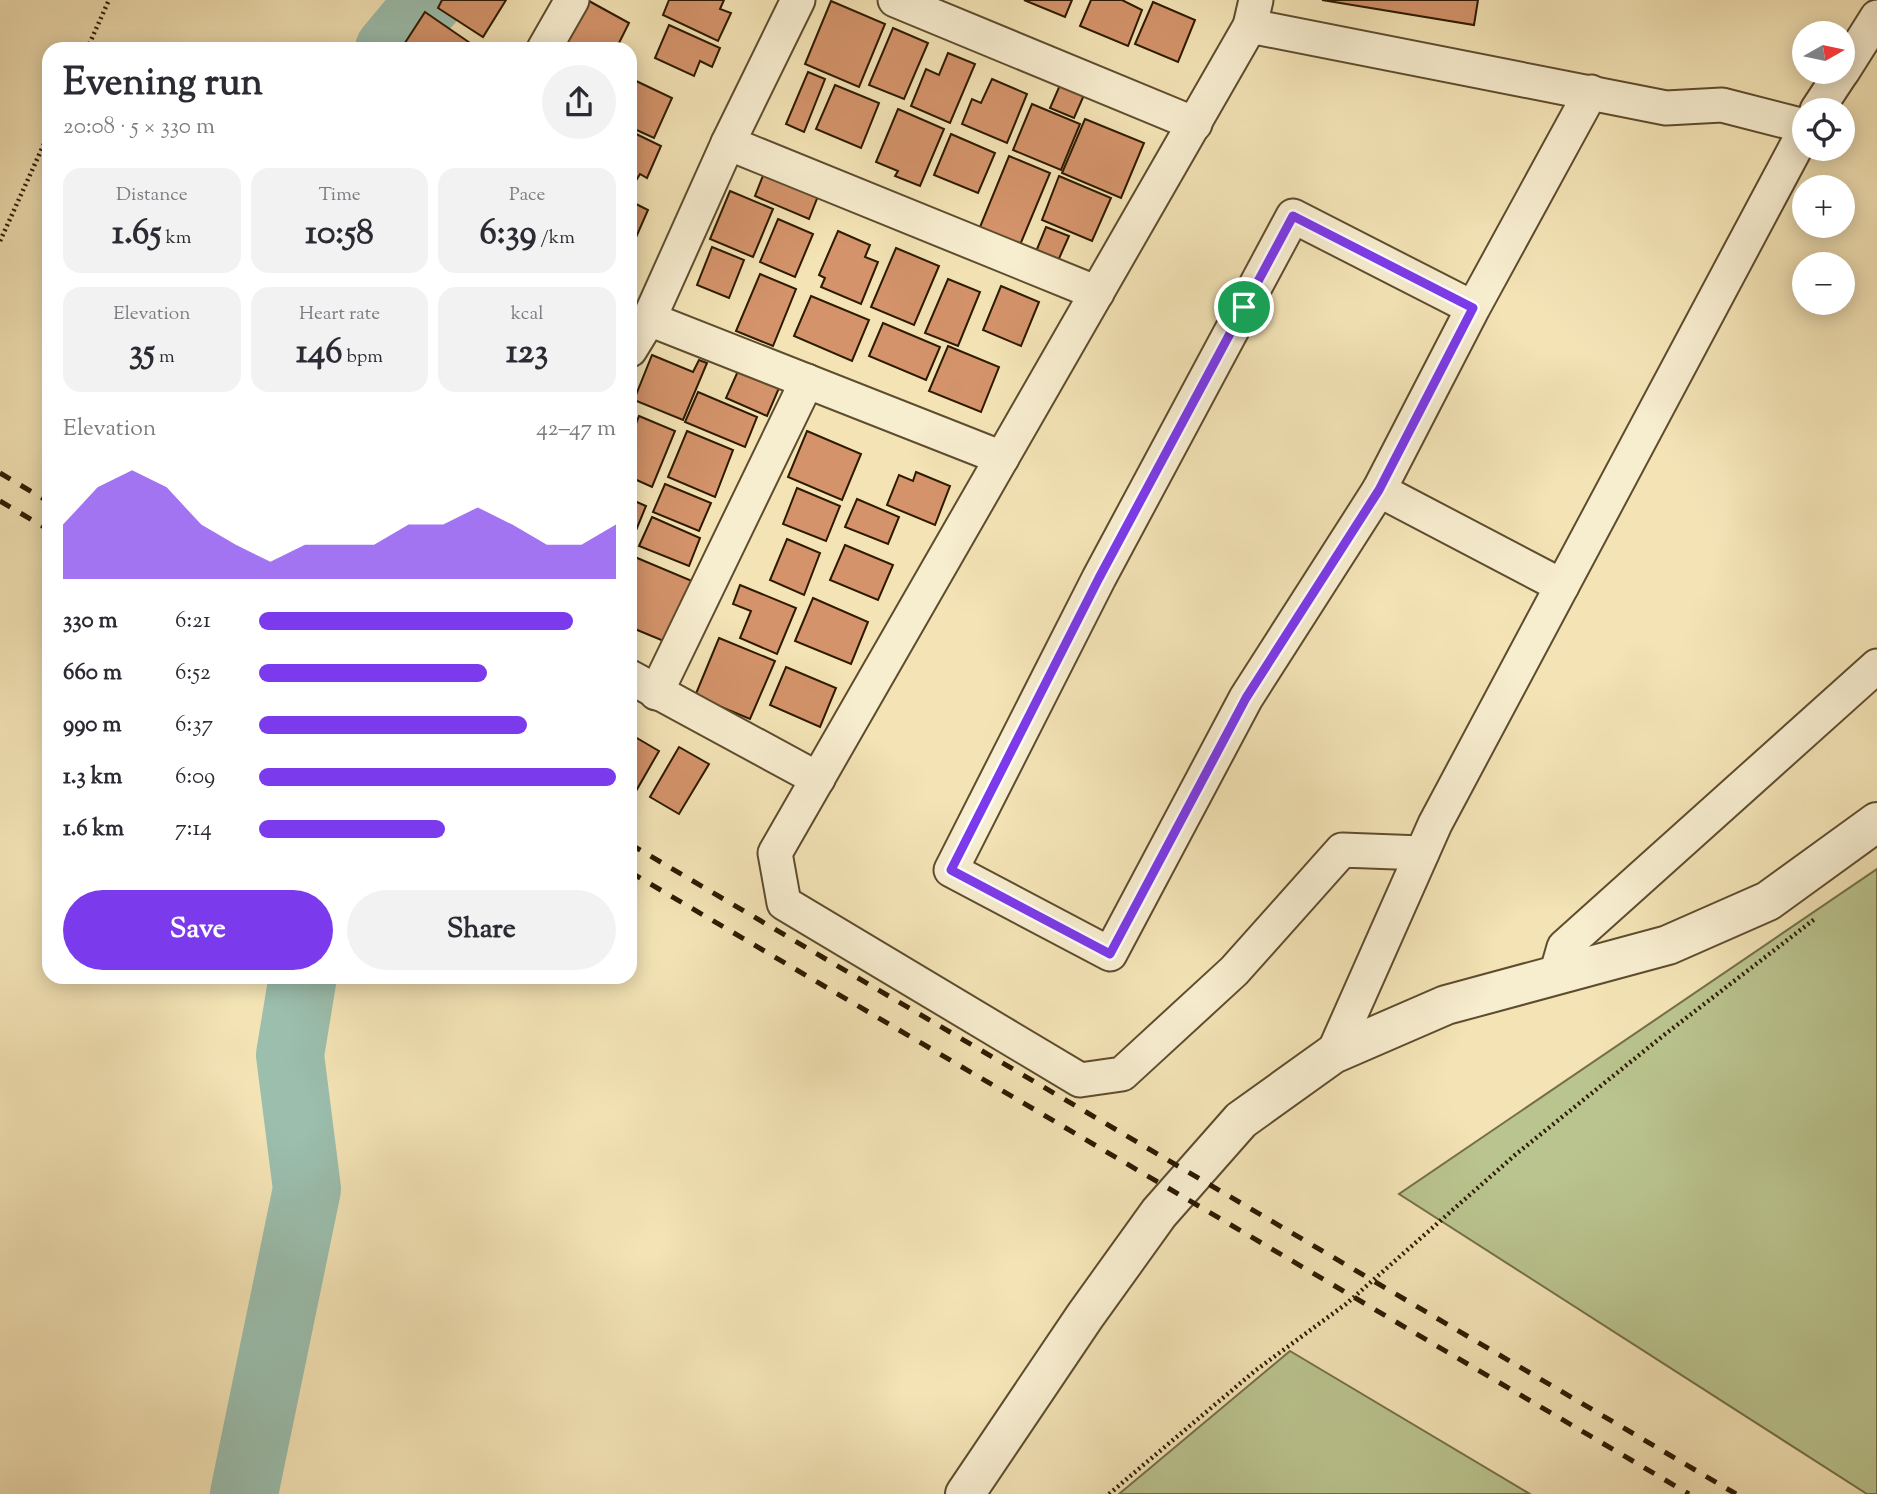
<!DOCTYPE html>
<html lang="en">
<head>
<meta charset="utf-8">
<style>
	:root { --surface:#fff; --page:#f2f2f3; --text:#2b2b33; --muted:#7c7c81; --accent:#7c3aed }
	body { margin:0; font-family:"Sorts Mill Goudy",serif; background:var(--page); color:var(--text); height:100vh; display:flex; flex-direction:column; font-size:26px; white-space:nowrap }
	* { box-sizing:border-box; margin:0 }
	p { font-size:23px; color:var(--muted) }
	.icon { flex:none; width:38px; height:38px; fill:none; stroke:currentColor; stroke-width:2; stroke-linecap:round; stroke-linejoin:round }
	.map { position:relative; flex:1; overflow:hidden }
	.side { position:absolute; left:42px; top:42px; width:595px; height:942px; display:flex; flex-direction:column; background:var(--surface); border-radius:21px; box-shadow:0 4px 18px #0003 }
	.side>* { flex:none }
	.needle { width:46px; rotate:81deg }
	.buttons { position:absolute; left:1792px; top:21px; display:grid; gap:14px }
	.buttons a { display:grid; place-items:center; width:63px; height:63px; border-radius:50%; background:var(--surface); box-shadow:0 4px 18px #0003; font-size:35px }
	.pin { position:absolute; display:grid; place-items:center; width:60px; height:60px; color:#fff; margin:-30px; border:4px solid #fff; border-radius:50%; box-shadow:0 2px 7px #0007 }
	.round { display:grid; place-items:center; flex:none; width:74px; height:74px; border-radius:37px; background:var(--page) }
	.headline { display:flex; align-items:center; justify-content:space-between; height:119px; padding:0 21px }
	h1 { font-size:38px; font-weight:700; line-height:52px }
	.stats { display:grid; grid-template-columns:repeat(3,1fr); gap:10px; height:119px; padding:7px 21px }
	.stats div { display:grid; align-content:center; border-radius:18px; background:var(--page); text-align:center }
	.stats b { font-size:35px; font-weight:700 }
	.stats small { font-size:19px; font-weight:400 }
	.stats p { font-size:19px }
	.chart { height:196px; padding:14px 21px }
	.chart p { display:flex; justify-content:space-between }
	.chart svg { width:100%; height:126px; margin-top:7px; fill:var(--accent); opacity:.7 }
	.button { display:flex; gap:14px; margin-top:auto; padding:14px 21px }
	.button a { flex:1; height:80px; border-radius:42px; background:var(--accent); color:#fff; font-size:28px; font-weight:700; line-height:80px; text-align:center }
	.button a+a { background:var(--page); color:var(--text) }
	ul { padding:0 21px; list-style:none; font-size:23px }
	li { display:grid; grid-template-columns:112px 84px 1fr; align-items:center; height:52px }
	li i { height:18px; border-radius:9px; background:var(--accent) }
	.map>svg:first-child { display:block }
</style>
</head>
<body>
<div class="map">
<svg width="1877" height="1494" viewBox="0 0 1877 1494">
	<rect width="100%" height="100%" fill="#f3e3b5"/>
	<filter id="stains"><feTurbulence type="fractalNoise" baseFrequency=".00286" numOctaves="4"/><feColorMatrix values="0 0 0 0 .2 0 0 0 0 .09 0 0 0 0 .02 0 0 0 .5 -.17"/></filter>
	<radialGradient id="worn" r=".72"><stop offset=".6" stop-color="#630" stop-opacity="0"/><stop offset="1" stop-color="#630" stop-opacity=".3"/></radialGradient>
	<!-- green -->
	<g fill="#bac48e" stroke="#746f48" stroke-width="2">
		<path d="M1877,869V1494H1867L1399,1194Z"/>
		<path d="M1290,1351L1530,1494H1119Z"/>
	</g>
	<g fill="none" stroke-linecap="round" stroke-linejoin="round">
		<!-- river -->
		<g stroke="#9bbead" stroke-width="68">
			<path d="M389,49L430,0"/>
			<path d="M244,1494L307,1189L290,1055L303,976"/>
		</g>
	</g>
	<!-- building -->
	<g fill="#d4936a" stroke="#2d1a01" stroke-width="2">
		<path d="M442,0H506L483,37L438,8Z"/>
		<path d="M669,0H724L720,9L731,13L718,41L663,15Z"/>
		<path d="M1024,0H1072L1065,17Z"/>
		<path d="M1091,0H1122L1142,10L1128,46L1080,26Z"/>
		<path d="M1322,0H1478L1474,25Z"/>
		<path d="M589,1L629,23L616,49H564Z"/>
		<path d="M831,1L885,24L859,87L805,64Z"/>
		<path d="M1153,2L1195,20L1178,62L1135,44Z"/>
		<path d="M425,12L473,45L471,49H401Z"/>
		<path d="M669,25L720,48L712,67L700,61L694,76L655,58Z"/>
		<path d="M893,28L928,43L904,99L869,85Z"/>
		<path d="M948,53L975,64L950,123L911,106L926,69L939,75Z"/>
		<path d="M808,72L825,79L804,132L786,124Z"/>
		<path d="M992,79L1027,94L1007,143L962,124L972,99L981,103Z"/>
		<path d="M634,80L672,98L654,138L630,127V88Z"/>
		<path d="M835,85L879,103L861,148L816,129Z"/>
		<path d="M1060,85L1084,95L1074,118L1050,108Z"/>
		<path d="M1032,104L1080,124L1061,170L1013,150Z"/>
		<path d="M898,109L944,129L920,186L895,176L898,171L876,162Z"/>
		<path d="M1085,119L1144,143L1121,198L1062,173Z"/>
		<path d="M630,131L661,146L647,178L640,174L637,179L630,176Z"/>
		<path d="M951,134L995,153L978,193L934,175Z"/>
		<path d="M1009,156L1050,173L1020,245L980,227Z"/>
		<path d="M764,173L818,196L809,219L755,196Z"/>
		<path d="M1059,176L1111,198L1092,241L1042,220Z"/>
		<path d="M730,191L773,209L753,257L710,239Z"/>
		<path d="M630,201L648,210L630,251Z"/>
		<path d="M778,219L813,234L795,277L760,262Z"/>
		<path d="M1046,227L1069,236L1057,263L1035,254Z"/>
		<path d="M838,231L870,245L865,257L878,262L861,304L821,287L825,278L819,275Z"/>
		<path d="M712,247L744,260L729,298L697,285Z"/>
		<path d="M896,248L939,266L914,325L871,307Z"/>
		<path d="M760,274L796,289L773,346L736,331Z"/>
		<path d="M948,279L980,292L958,346L925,333Z"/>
		<path d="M1001,286L1039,302L1021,346L983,330Z"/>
		<path d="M811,296L869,320L852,361L794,336Z"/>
		<path d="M883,323L940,347L926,380L869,356Z"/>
		<path d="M948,346L999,367L981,412L929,391Z"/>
		<path d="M652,355L693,372L699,360L707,363L683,420L634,400Z"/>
		<path d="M738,371L779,388L767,416L726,398Z"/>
		<path d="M698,392L757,417L745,447L685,422Z"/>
		<path d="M639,416L675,431L652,487L630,477V438Z"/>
		<path d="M687,431L733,450L715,497L668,477Z"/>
		<path d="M807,431L861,454L842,500L788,477Z"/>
		<path d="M916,472L950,486L935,525L887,505L899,475L913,481Z"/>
		<path d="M665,484L711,503L699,531L653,512Z"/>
		<path d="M797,488L840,506L826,541L783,524Z"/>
		<path d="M630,499L646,506L630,545Z"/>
		<path d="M857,499L899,517L888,544L845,527Z"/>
		<path d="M652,517L700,538L689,566L639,546Z"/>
		<path d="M787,539L820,553L804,595L770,580Z"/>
		<path d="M845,545L893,565L878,600L830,580Z"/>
		<path d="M630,555L692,581L666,642L630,627Z"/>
		<path d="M740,585L796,608L777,654L740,638L751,611L733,604Z"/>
		<path d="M813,598L868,622L851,664L795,641Z"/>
		<path d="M719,638L775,661L750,719L695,696Z"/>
		<path d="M786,667L836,688L820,727L770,705Z"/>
		<path d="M630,734L659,751L636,791L630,787Z"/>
		<path d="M679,747L709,764L679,814L650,797Z"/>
	</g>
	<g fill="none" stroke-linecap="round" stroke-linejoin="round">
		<!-- minor casing -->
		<g stroke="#5e4c2e" stroke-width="37">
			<g id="minor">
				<path d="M895,0L1195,124"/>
				<path d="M1256,0L1250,26L775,853L784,903L1080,1080L1122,1074L1234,971L1342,850L1422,853"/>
				<path d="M1250,26L1666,108L1722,105L1804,126"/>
				<path d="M544,49L572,0"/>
				<path d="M1843,71L1877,17"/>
				<path d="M1817,110L1842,72"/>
				<path d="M728,143L1097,293"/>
				<path d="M1473,308L1293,216L1099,578L951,870L1110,954L1246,698L1379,490L1473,308L1591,92"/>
				<path d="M649,319L1002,458"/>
				<path d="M630,350L649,319L728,143L798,0"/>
				<path d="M1379,490L1562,586"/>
				<path d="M630,677L818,779"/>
				<path d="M656,693L807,381"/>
				<path d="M1556,975L1564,947L1877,666"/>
				<path d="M1333,1054L1435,824L1804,132"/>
			</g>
		</g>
		<!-- tertiary casing -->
		<g stroke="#5e4c2e" stroke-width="42">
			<path id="tertiary" d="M965,1494L1085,1316L1159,1213L1241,1120L1333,1054L1446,1005L1668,945L1768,901L1877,822"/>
		</g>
		<!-- path -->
		<g stroke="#2d1a01" stroke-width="4.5" stroke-dasharray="2 3.5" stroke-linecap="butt">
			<path d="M87,49L109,0"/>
			<path d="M0,241L49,133"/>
			<path d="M1109,1494L1256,1370L1346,1304L1515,1155L1664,1035L1816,918"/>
		</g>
		<!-- minor -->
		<use href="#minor" stroke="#f7edcf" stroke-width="33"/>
		<!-- tertiary -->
		<use href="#tertiary" stroke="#f7edcf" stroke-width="38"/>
		<!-- rail -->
		<g stroke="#2d1a01" stroke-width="5" stroke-dasharray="12 12" stroke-linecap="butt">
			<path d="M0,473L49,502"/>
			<path d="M0,501L49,530"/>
			<path d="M630,844L1736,1494"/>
			<path d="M630,872L1689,1494"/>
		</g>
	</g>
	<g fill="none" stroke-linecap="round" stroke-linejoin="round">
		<!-- route casing -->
		<g stroke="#fff" stroke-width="14">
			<path id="route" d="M1293,216L1473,308L1379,490L1246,698L1110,954L951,870L1099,578Z"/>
		</g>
		<!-- route -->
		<use href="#route" stroke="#7c3aed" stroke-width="9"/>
	</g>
	<rect width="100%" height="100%" filter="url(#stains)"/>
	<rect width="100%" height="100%" fill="url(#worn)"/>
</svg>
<div class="buttons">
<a><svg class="needle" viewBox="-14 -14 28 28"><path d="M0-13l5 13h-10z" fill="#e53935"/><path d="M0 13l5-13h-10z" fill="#7c7c81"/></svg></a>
<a><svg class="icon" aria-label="locate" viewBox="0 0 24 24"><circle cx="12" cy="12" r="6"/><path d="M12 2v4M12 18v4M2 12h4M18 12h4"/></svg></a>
<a>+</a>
<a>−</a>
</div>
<div class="pin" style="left:1244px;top:307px;background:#1e9e55"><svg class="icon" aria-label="arrive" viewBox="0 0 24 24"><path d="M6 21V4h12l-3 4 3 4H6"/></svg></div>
<section class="side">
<div class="headline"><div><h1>Evening run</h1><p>20:08 · 5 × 330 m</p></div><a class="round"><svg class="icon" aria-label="share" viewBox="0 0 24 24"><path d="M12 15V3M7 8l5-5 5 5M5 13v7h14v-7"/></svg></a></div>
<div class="stats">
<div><p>Distance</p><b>1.65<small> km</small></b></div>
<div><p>Time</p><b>10:58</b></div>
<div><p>Pace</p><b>6:39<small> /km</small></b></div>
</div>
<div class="stats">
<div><p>Elevation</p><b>35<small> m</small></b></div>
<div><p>Heart rate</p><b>146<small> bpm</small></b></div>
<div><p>kcal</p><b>123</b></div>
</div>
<div class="chart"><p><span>Elevation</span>42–47 m</p>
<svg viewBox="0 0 160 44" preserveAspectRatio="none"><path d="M0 44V25L10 12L20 6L30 12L40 25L50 32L60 38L70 32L80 32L90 32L100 25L110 25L120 19L130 25L140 32L150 32L160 25V44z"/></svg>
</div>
<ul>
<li><b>330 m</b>6:21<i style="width:88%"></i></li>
<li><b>660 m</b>6:52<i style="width:64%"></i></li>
<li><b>990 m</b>6:37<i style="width:75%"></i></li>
<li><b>1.3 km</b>6:09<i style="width:100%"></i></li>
<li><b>1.6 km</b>7:14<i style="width:52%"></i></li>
</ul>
<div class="button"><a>Save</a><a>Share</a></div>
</section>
</div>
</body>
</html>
